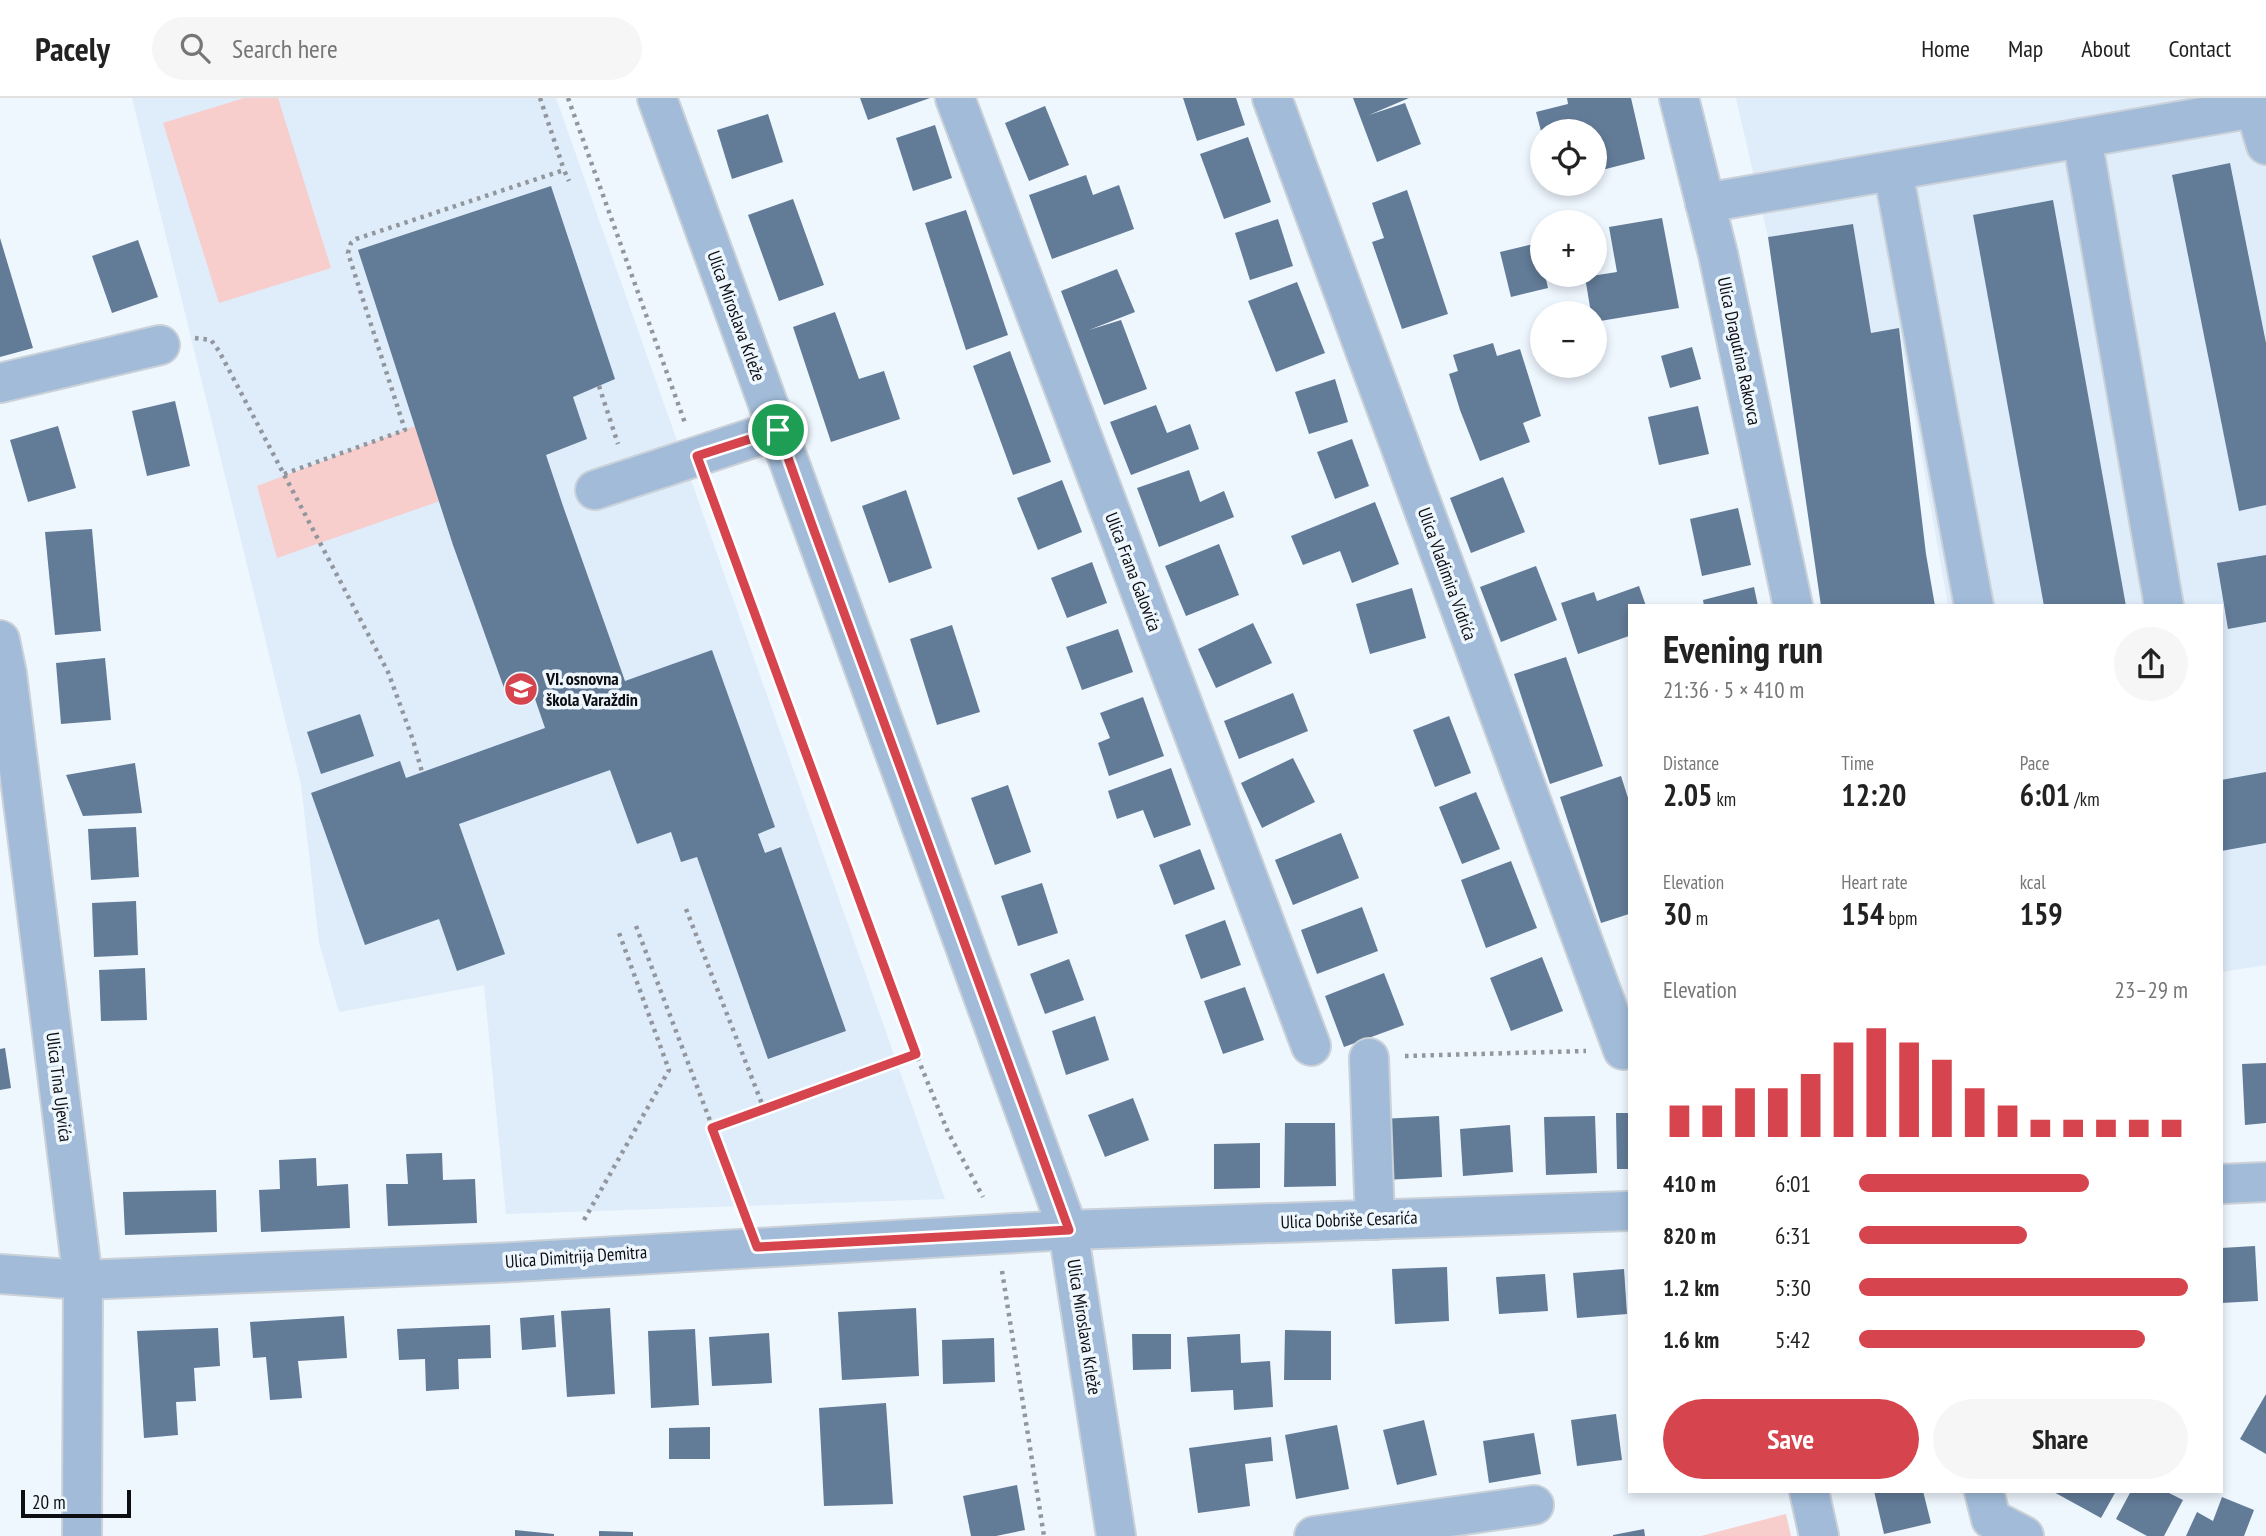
<!DOCTYPE html>
<html lang="en">
<head>
<meta charset="utf-8">
<style>
	:root { --surface:#fff; --page:#f6f6f6; --text:#222; --muted:#767676; --line:#e0e0e0; --accent:#d6454e }
	body { margin:0; font-family:"PT Sans Narrow",sans-serif; background:var(--page); color:var(--text); height:100vh; display:flex; flex-direction:column; font-size:26px; white-space:nowrap }
	* { box-sizing:border-box; margin:0 }
	p { font-size:23px; color:var(--muted) }
	.icon { flex:none; width:38px; height:38px; fill:none; stroke:currentColor; stroke-width:2; stroke-linecap:round; stroke-linejoin:round }
	.map { position:relative; flex:1; overflow:hidden }
	.drawer { position:absolute; left:1628px; top:506px; width:595px; height:889px; display:flex; flex-direction:column; background:var(--surface); border-radius:0px; box-shadow:0 4px 10px #0003 }
	.drawer>* { flex:none }
	.buttons { position:absolute; left:1530px; top:21px; display:grid; gap:14px }
	.buttons a { display:grid; place-items:center; width:77px; height:77px; border-radius:50%; background:var(--surface); box-shadow:0 4px 10px #0003; font-size:35px }
	.scale { position:absolute; left:21px; bottom:18px; width:110px; box-sizing:border-box; padding-left:7px; border:4px solid #0c0e11; border-top:0; font-size:19px; line-height:24px; white-space:nowrap; color:#0c0e11; -webkit-text-stroke:5px #eef6fe; paint-order:stroke }
	.pin { position:absolute; display:grid; place-items:center; width:60px; height:60px; color:#fff; margin:-30px; border:4px solid #fff; border-radius:50%; box-shadow:0 2px 7px #0007 }
	.round { display:grid; place-items:center; flex:none; width:74px; height:74px; border-radius:37px; background:var(--page) }
	.head { display:flex; align-items:center; justify-content:space-between; height:119px; padding:0 35px }
	h1 { font-size:38px; font-weight:800; line-height:52px }
	.figures { display:grid; grid-template-columns:repeat(3,1fr); gap:10px; height:119px; padding:7px 35px }
	.figures div { display:grid; align-content:center }
	.figures b { font-size:30px; font-weight:800 }
	.figures small { font-size:19px; font-weight:400 }
	.figures p { font-size:19px }
	.chart { height:196px; padding:14px 35px }
	.chart p { display:flex; justify-content:space-between }
	.chart svg { width:100%; height:126px; margin-top:7px; stroke:var(--accent); stroke-width:6 }
	.action { display:flex; gap:14px; margin-top:auto; padding:14px 35px }
	.action a { flex:1; height:80px; border-radius:42px; background:var(--accent); color:#fff; font-size:28px; font-weight:800; line-height:80px; text-align:center }
	.action a+a { background:var(--page); color:var(--text) }
	ul { padding:0 35px; list-style:none; font-size:23px }
	li { display:grid; grid-template-columns:112px 84px 1fr; align-items:center; height:52px }
	li i { height:18px; border-radius:9px; background:var(--accent) }
	header { display:flex; align-items:center; gap:42px; box-sizing:border-box; height:98px; padding:0 35px; background:var(--surface); border-bottom:2px solid var(--line) }
	header strong { font-size:33px }
	nav { display:flex; gap:38px; margin-inline-start:auto; font-size:24px }
	.search { width:490px; height:63px; background:var(--page); display:flex; align-items:center; gap:18px; box-sizing:border-box; padding:0 24px; border-radius:38px; color:var(--muted); font-size:26px }
	.map>svg:first-child { display:block }
</style>
</head>
<body>
<header>
<strong>Pacely</strong>
<div class="search"><svg class="icon" aria-label="search" viewBox="0 0 24 24"><circle cx="10" cy="10" r="6"/><path d="M15 15l6 6"/></svg>Search here</div>
<nav><a>Home</a><a>Map</a><a>About</a><a>Contact</a></nav>
</header>
<div class="map">
<svg width="2266" height="1438" viewBox="0 0 2266 1438">
	<rect width="100%" height="100%" fill="#eef6fe"/>
	<!-- built -->
	<g fill="#dfecfa">
		<path d="M132,0H556L945,1101L506,1116L484,887L339,914L319,844L301,686Z"/>
		<path d="M1736,0H2266V867L2221,874V508L1948,507L1899,230L1871,235L1853,126L1768,139Z"/>
	</g>
	<!-- green -->
	<g fill="#f7cecc">
		<path d="M244,0H278L331,170L219,205L163,25Z"/>
		<path d="M415,328L440,403L277,460L257,388Z"/>
		<path d="M1786,1416L1791,1438H1701Z"/>
	</g>
	<!-- building -->
	<g fill="#627b97">
		<path d="M860,0H930L868,22Z"/>
		<path d="M1183,0H1236L1245,27L1197,43Z"/>
		<path d="M1353,0H1409L1369,17L1405,5L1421,46L1377,64Z"/>
		<path d="M1567,0H1631L1645,61L1598,73L1594,58V33H1541L1536,14L1568,6Z"/>
		<path d="M1045,8L1069,67L1029,83L1005,25Z"/>
		<path d="M768,16L783,64L732,81L717,32Z"/>
		<path d="M935,27L952,80L913,93L896,40Z"/>
		<path d="M1248,39L1271,104L1224,121L1200,56Z"/>
		<path d="M2230,65L2266,245V407L2239,413L2172,77Z"/>
		<path d="M1086,77L1093,97L1119,87L1134,131L1052,161L1029,97Z"/>
		<path d="M551,88L615,281L573,299L587,341L546,357L563,408L625,583L712,552L775,729L758,736L765,755L781,749L846,933L768,961L697,759L681,764L671,734L637,746L610,672L459,726L505,856L457,873L439,821L365,847L311,695L400,663L406,680L545,630L533,595L509,604L453,447L358,152Z"/>
		<path d="M1407,92L1448,216L1402,231L1372,144L1384,140L1372,105Z"/>
		<path d="M793,101L824,187L779,203L748,117Z"/>
		<path d="M2053,102L2126,508H2044L1973,117Z"/>
		<path d="M966,112L1008,237L966,252L925,125Z"/>
		<path d="M1662,120L1679,210L1594,224V215H1591L1585,179L1617,174L1609,129Z"/>
		<path d="M1278,121L1293,168L1250,182L1235,135Z"/>
		<path d="M1853,126L1871,235L1899,230L1926,456L1935,508H1821L1768,139Z"/>
		<path d="M0,140L33,250L0,259Z"/>
		<path d="M138,142L158,199L112,215L92,158Z"/>
		<path d="M1537,145L1542,163V177H1545L1548,190L1511,199L1500,154Z"/>
		<path d="M1117,171L1135,214L1089,232L1121,222L1147,291L1104,307L1061,193Z"/>
		<path d="M1297,184L1325,255L1276,274L1248,203Z"/>
		<path d="M835,214L859,281L884,273L900,321L831,344L793,229Z"/>
		<path d="M1493,245L1497,258L1520,251L1541,318L1523,325L1530,344L1480,363L1460,312L1449,276L1458,273L1453,257Z"/>
		<path d="M1692,249L1701,281L1670,290L1661,258Z"/>
		<path d="M1010,253L1051,364L1013,377L973,268Z"/>
		<path d="M1335,281L1348,324L1309,336L1295,294Z"/>
		<path d="M175,303L190,368L147,378L132,313Z"/>
		<path d="M1156,307L1167,335L1190,326L1199,351L1131,377L1110,324Z"/>
		<path d="M1698,308L1709,356L1659,367L1648,319Z"/>
		<path d="M58,328L76,390L28,404L10,342Z"/>
		<path d="M1352,341L1369,388L1335,401L1317,354Z"/>
		<path d="M1189,372L1200,404L1224,393L1234,419L1159,449L1137,390Z"/>
		<path d="M1503,379L1525,434L1471,455L1450,400Z"/>
		<path d="M1062,382L1082,434L1038,452L1017,400Z"/>
		<path d="M906,392L932,470L889,485L862,408Z"/>
		<path d="M1375,404L1399,466L1352,485L1340,453L1303,467L1291,438Z"/>
		<path d="M1738,410L1751,467L1702,478L1690,421Z"/>
		<path d="M92,431L101,533L55,537L45,434Z"/>
		<path d="M1219,446L1239,497L1186,518L1165,468Z"/>
		<path d="M2266,457V524L2228,531L2217,465Z"/>
		<path d="M1092,464L1107,505L1067,520L1051,480Z"/>
		<path d="M1536,468L1557,522L1501,544L1480,489Z"/>
		<path d="M1639,488L1646,508H1629V538L1578,556L1561,505L1594,494L1597,503Z"/>
		<path d="M1754,489L1758,508H1704L1703,502Z"/>
		<path d="M1412,490L1426,540L1370,556L1356,506Z"/>
		<path d="M1253,525L1272,565L1216,590L1198,551Z"/>
		<path d="M952,527L980,614L937,627L910,541Z"/>
		<path d="M1118,531L1133,574L1082,592L1066,549Z"/>
		<path d="M1566,559L1603,668L1550,686L1514,576Z"/>
		<path d="M105,560L111,622L61,626L56,565Z"/>
		<path d="M1293,595L1308,633L1239,661L1224,623Z"/>
		<path d="M1143,599L1164,658L1109,678L1098,645L1110,640L1100,615Z"/>
		<path d="M360,616L374,658L321,676L307,634Z"/>
		<path d="M1449,618L1471,675L1435,689L1413,632Z"/>
		<path d="M1293,660L1315,704L1262,730L1241,685Z"/>
		<path d="M135,665L142,715L83,718L66,677Z"/>
		<path d="M1171,670L1191,727L1154,740L1143,712L1117,721L1108,693Z"/>
		<path d="M2266,674V745L2221,753V682Z"/>
		<path d="M1621,678L1629,703V816L1601,825L1560,699Z"/>
		<path d="M1008,687L1031,754L995,767L971,700Z"/>
		<path d="M1476,694L1500,751L1462,766L1439,709Z"/>
		<path d="M136,729L139,779L91,782L88,731Z"/>
		<path d="M1341,735L1359,780L1293,807L1275,762Z"/>
		<path d="M1200,751L1215,791L1174,807L1159,767Z"/>
		<path d="M1511,763L1537,830L1486,850L1461,782Z"/>
		<path d="M1042,785L1058,835L1018,848L1001,798Z"/>
		<path d="M136,803L138,857L94,859L92,805Z"/>
		<path d="M1362,809L1378,853L1317,876L1301,832Z"/>
		<path d="M1225,822L1241,867L1201,881L1185,837Z"/>
		<path d="M1542,859L1563,913L1511,933L1490,880Z"/>
		<path d="M1069,861L1084,902L1045,916L1030,876Z"/>
		<path d="M145,870L147,922L101,923L99,872Z"/>
		<path d="M1384,875L1404,927L1344,949L1325,898Z"/>
		<path d="M1245,889L1264,942L1223,956L1204,903Z"/>
		<path d="M1095,918L1109,962L1066,977L1052,933Z"/>
		<path d="M5,950L11,990L0,992V951Z"/>
		<path d="M2266,965V1025L2245,1027L2242,966Z"/>
		<path d="M1133,1000L1149,1042L1105,1059L1088,1017Z"/>
		<path d="M1616,1015H1629V1071H1617Z"/>
		<path d="M1439,1018L1442,1079L1384,1082L1381,1021Z"/>
		<path d="M1595,1018L1597,1075L1546,1077L1544,1019Z"/>
		<path d="M1285,1025H1335L1336,1088L1284,1089Z"/>
		<path d="M1510,1027L1513,1074L1463,1078L1460,1031Z"/>
		<path d="M1260,1045V1090L1214,1091V1046Z"/>
		<path d="M442,1055L443,1082L475,1081L477,1125L388,1128L386,1086H408L406,1056Z"/>
		<path d="M316,1060L317,1088L348,1086L350,1130L261,1134L259,1092L280,1091L279,1062Z"/>
		<path d="M216,1092L217,1134L125,1137L123,1094Z"/>
		<path d="M2255,1148L2258,1203L2221,1205V1150Z"/>
		<path d="M1447,1169L1449,1223L1395,1226L1392,1171Z"/>
		<path d="M1624,1171L1627,1216L1577,1220L1573,1175Z"/>
		<path d="M1545,1176L1548,1213L1499,1216L1496,1179Z"/>
		<path d="M610,1210L615,1296L567,1299L561,1213Z"/>
		<path d="M916,1210L919,1278L842,1282L838,1214Z"/>
		<path d="M554,1217L556,1249L522,1252L520,1220Z"/>
		<path d="M344,1218L347,1260L298,1263L302,1300L270,1302L266,1259L253,1260L250,1224Z"/>
		<path d="M490,1227L491,1260L458,1261L459,1291L426,1293L425,1261L399,1262L397,1231Z"/>
		<path d="M218,1230L220,1268L194,1270L196,1303L176,1304L178,1337L144,1340L137,1233Z"/>
		<path d="M695,1231L699,1307L651,1310L648,1233Z"/>
		<path d="M1285,1232L1331,1233V1282H1284Z"/>
		<path d="M769,1235L772,1285L712,1288L709,1239Z"/>
		<path d="M1132,1236H1171V1271L1133,1272Z"/>
		<path d="M1240,1236L1241,1265L1270,1263L1273,1309L1234,1312L1233,1292L1191,1294L1187,1239Z"/>
		<path d="M994,1240L995,1284L943,1286L942,1242Z"/>
		<path d="M2266,1296V1356L2240,1341Z"/>
		<path d="M886,1305L893,1406L824,1408L819,1310Z"/>
		<path d="M1616,1316L1622,1362L1577,1368L1571,1322Z"/>
		<path d="M1424,1322L1437,1377L1397,1387L1383,1332Z"/>
		<path d="M1337,1327L1349,1391L1296,1401L1285,1337Z"/>
		<path d="M710,1329V1361H669V1330Z"/>
		<path d="M1534,1335L1541,1376L1489,1385L1483,1343Z"/>
		<path d="M1271,1339L1273,1363L1245,1366L1250,1408L1198,1415L1189,1350Z"/>
		<path d="M1017,1387L1025,1432L996,1438H971L963,1398Z"/>
		<path d="M1874,1393H1923L1931,1425L1884,1436Z"/>
		<path d="M2052,1393H2116L2101,1420Z"/>
		<path d="M2131,1393H2165L2183,1402L2164,1438H2147L2116,1421Z"/>
		<path d="M2222,1399L2254,1412L2244,1438H2186L2197,1414L2213,1423Z"/>
		<path d="M1644,1431L1645,1438H1613V1437Z"/>
		<path d="M515,1432L554,1436V1438H515Z"/>
		<path d="M599,1433L633,1434V1438H599Z"/>
	</g>
	<g fill="none" stroke-linecap="round" stroke-linejoin="round">
		<!-- minor casing -->
		<g stroke="#cad1d8" stroke-width="42">
			<g id="minor">
				<path d="M657,0L1068,1132L1116,1438"/>
				<path d="M955,0L1311,948"/>
				<path d="M1272,0L1623,952"/>
				<path d="M1679,0L1718,156L1793,508"/>
				<path d="M2255,11L2266,47"/>
				<path d="M2082,40L2164,508"/>
				<path d="M1893,73L1974,508"/>
				<path d="M1705,105L2266,8"/>
				<path d="M0,285L160,247"/>
				<path d="M595,392L777,332"/>
				<path d="M0,542L7,576L83,1182L82,1438"/>
				<path d="M1369,960L1375,1122"/>
				<path d="M2221,1086L2266,1084"/>
				<path d="M0,1176L83,1182L514,1164L1068,1132L1629,1113"/>
				<path d="M1809,1393L1819,1438"/>
				<path d="M1984,1393L1991,1421L2024,1438"/>
				<path d="M1314,1438L1534,1407"/>
			</g>
		</g>
		<!-- path -->
		<g stroke="#92979d" stroke-width="4.5" stroke-dasharray="3.5 5" stroke-linecap="butt">
			<path d="M540,0L564,72"/>
			<path d="M568,0L685,325"/>
			<path d="M195,240L211,242L219,253L388,574L413,642L422,674"/>
			<path d="M599,288L618,346"/>
			<path d="M284,376L405,332L348,155L351,145L356,141L564,72L569,83"/>
			<path d="M710,393L916,956L948,1034L983,1099"/>
			<path d="M686,811L764,1011"/>
			<path d="M636,828L744,1112"/>
			<path d="M1405,958L1586,953"/>
			<path d="M712,1030L916,956"/>
			<path d="M584,1122L669,972L619,835"/>
			<path d="M1002,1173L1044,1438"/>
		</g>
		<!-- minor -->
		<use href="#minor" stroke="#a1bbd9" stroke-width="38"/>
	</g>
	<g fill="none" stroke-linecap="round" stroke-linejoin="round">
		<!-- route casing -->
		<g stroke="#fff" stroke-width="14">
			<path id="route" d="M778,332L812,427L1069,1132L757,1149L712,1030L916,956L697,358Z"/>
		</g>
		<!-- route -->
		<use href="#route" stroke="#d6454e" stroke-width="9"/>
	</g>
	<!-- icons -->
	<defs>
		<g id="school-disc" transform="scale(1.75)"><circle r="9.5" fill="#d6454e" stroke="#eef6fe"/><path d="M0-5L7-2L0 1L-7-2ZM-4 1L0 2.5L4 1V4Q0 6-4 4Z" fill="#fff"/></g>
	</defs>
	<g fill-rule="evenodd">
		<use href="#school-disc" x="521" y="591"/>
	</g>
	<g text-anchor="middle" stroke-width="7" stroke-linejoin="round" paint-order="stroke">
		<!-- street labels -->
		<g font-size="18" fill="#0c0e11" stroke="#eef6fe">
			<text transform="translate(736 218) rotate(70)" y="6">Ulica Miroslava Krleže</text>
			<text transform="translate(1739 253) rotate(78)" y="6">Ulica Dragutina Rakovca</text>
			<text transform="translate(1133 474) rotate(69)" y="6">Ulica Frana Galovića</text>
			<text transform="translate(1447 476) rotate(70)" y="6">Ulica Vladimira Vidrića</text>
			<text transform="translate(59 989) rotate(83)" y="6">Ulica Tina Ujevića</text>
			<text transform="translate(1349 1122) rotate(-2)" y="6">Ulica Dobriše Cesarića</text>
			<text transform="translate(576 1159) rotate(-4)" y="6">Ulica Dimitrija Demitra</text>
			<text transform="translate(1084 1229) rotate(81)" y="6">Ulica Miroslava Krleže</text>
		</g>
		<!-- poi labels -->
		<g font-size="18" font-weight="bold" fill="#0c0e11" stroke="#eef6fe" text-anchor="start">
			<text x="546" y="587">VI. osnovna<tspan x="546" dy="21">škola Varaždin</tspan></text>
		</g>
	</g>
</svg>
<div class="buttons">
<a><svg class="icon" aria-label="locate" viewBox="0 0 24 24"><circle cx="12" cy="12" r="6"/><path d="M12 2v4M12 18v4M2 12h4M18 12h4"/></svg></a>
<a>+</a>
<a>−</a>
</div>
<div class="scale">20 m</div>
<div class="pin" style="left:778px;top:332px;background:#1e9e55"><svg class="icon" aria-label="arrive" viewBox="0 0 24 24"><path d="M6 21V4h12l-3 4 3 4H6"/></svg></div>
<section class="drawer">
<div class="head"><div><h1>Evening run</h1><p>21:36 · 5 × 410 m</p></div><a class="round"><svg class="icon" aria-label="share" viewBox="0 0 24 24"><path d="M12 15V3M7 8l5-5 5 5M5 13v7h14v-7"/></svg></a></div>
<div class="figures">
<div><p>Distance</p><b>2.05<small> km</small></b></div>
<div><p>Time</p><b>12:20</b></div>
<div><p>Pace</p><b>6:01<small> /km</small></b></div>
</div>
<div class="figures">
<div><p>Elevation</p><b>30<small> m</small></b></div>
<div><p>Heart rate</p><b>154<small> bpm</small></b></div>
<div><p>kcal</p><b>159</b></div>
</div>
<div class="chart"><p><span>Elevation</span>23–29 m</p>
<svg viewBox="0 0 160 44" preserveAspectRatio="none"><path d="M5 44V33M15 44V33M25 44V27M35 44V27M45 44V22M55 44V11M65 44V6M75 44V11M85 44V17M95 44V27M105 44V33M115 44V38M125 44V38M135 44V38M145 44V38M155 44V38"/></svg>
</div>
<ul>
<li><b>410 m</b>6:01<i style="width:70%"></i></li>
<li><b>820 m</b>6:31<i style="width:51%"></i></li>
<li><b>1.2 km</b>5:30<i style="width:100%"></i></li>
<li><b>1.6 km</b>5:42<i style="width:87%"></i></li>
</ul>
<div class="action"><a>Save</a><a>Share</a></div>
</section>
</div>
</body>
</html>
